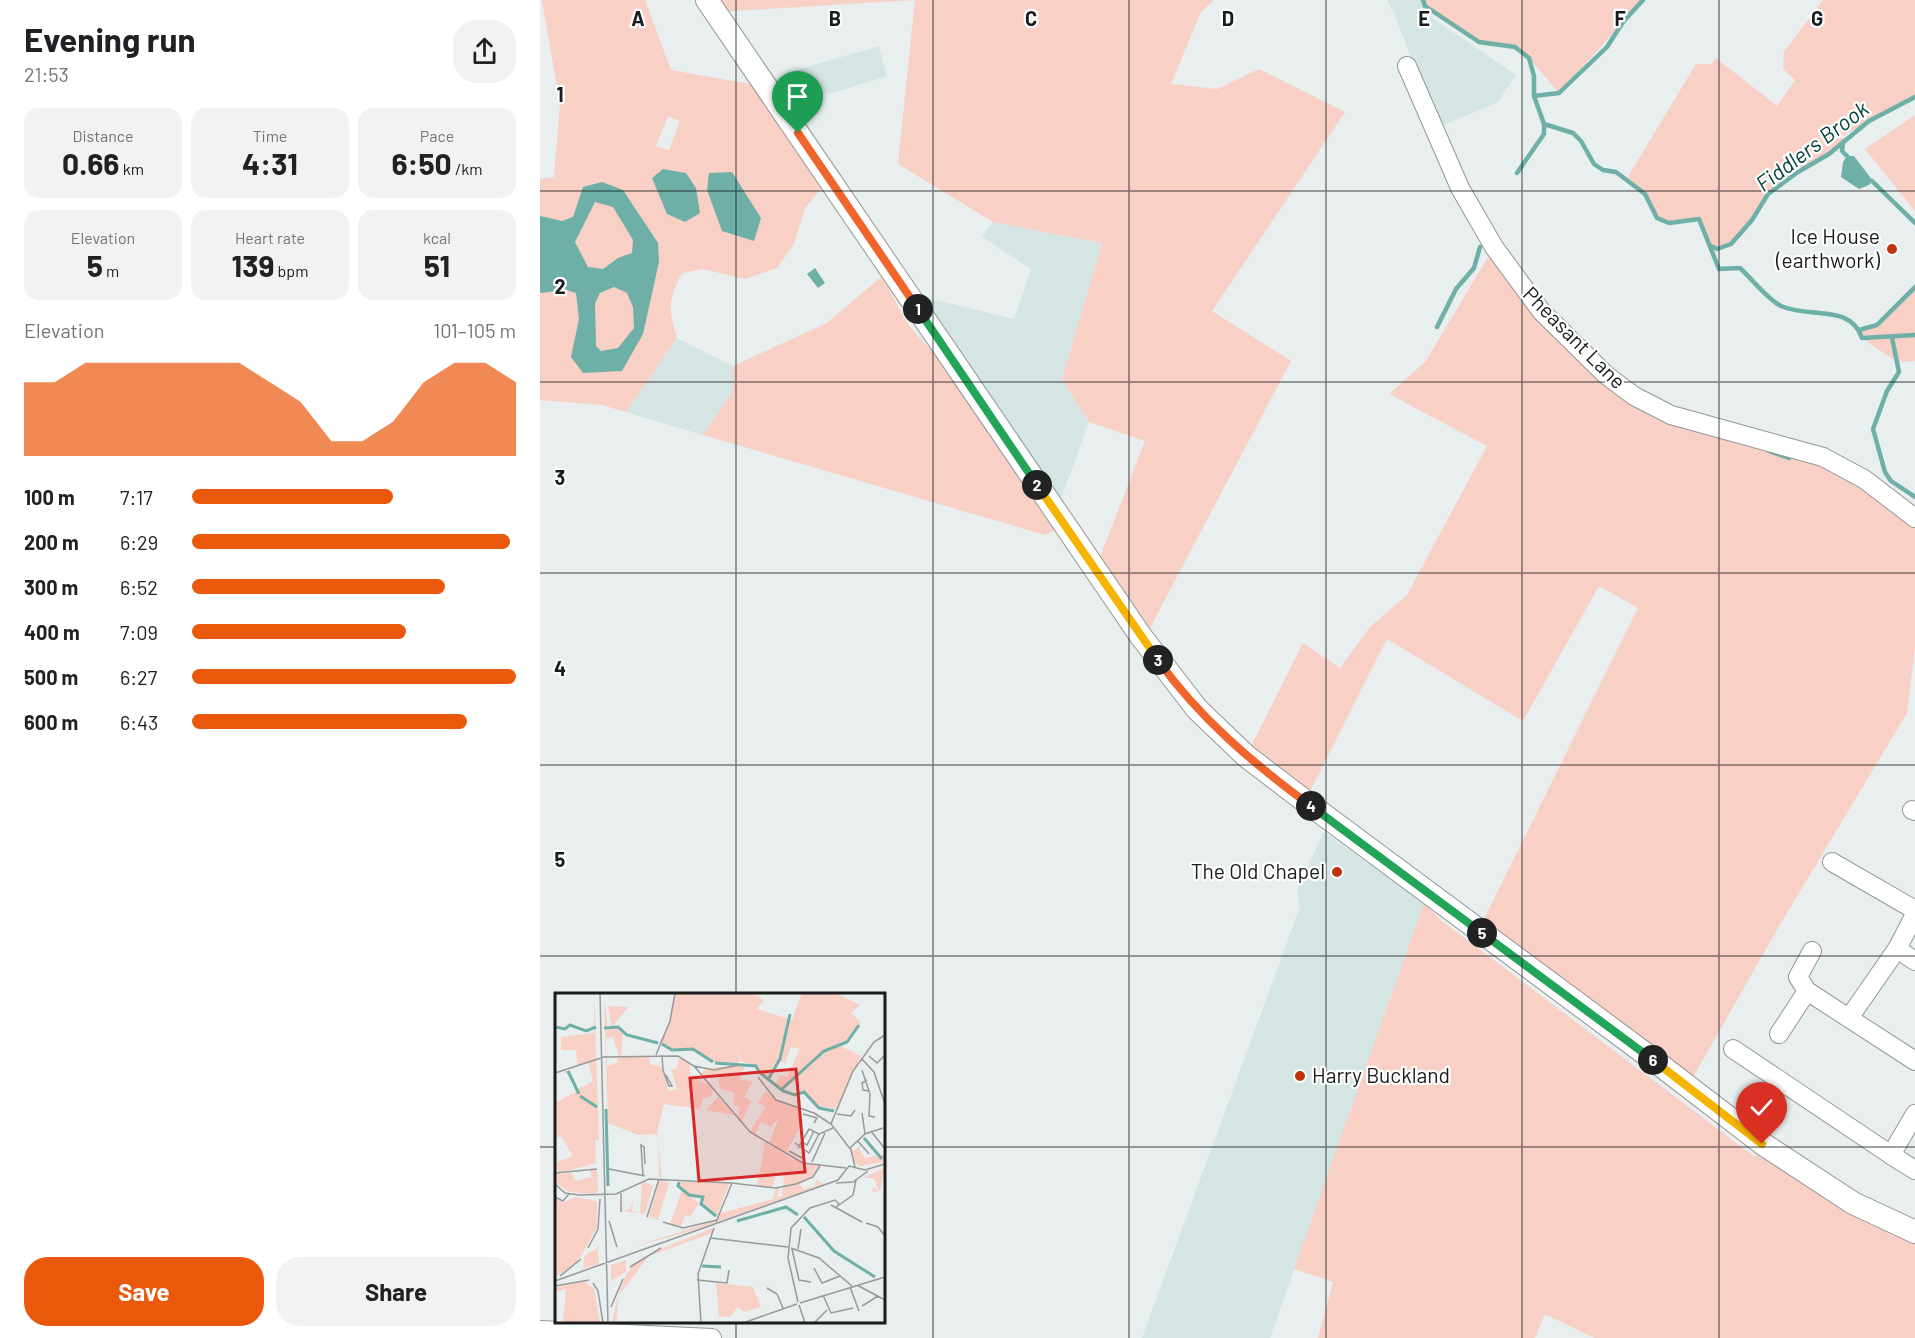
<!DOCTYPE html>
<html lang="en">
<head>
<meta charset="utf-8">
<style>
	:root { --surface:#fff; --page:#f2f2f2; --text:#202124; --muted:#757577; --accent:#ea580c }
	body { margin:0; font-family:Barlow,sans-serif; background:var(--page); color:var(--text); height:100vh; display:flex; flex-direction:column; font-size:22px; white-space:nowrap }
	* { box-sizing:border-box; margin:0 }
	p { font-size:20px; color:var(--muted) }
	.icon { flex:none; width:33px; height:33px; fill:none; stroke:currentColor; stroke-width:2; stroke-linecap:round; stroke-linejoin:round }
	.map { position:relative; flex:1; overflow:hidden }
	.side { display:flex; flex-direction:column; background:var(--surface); width:540px }
	.side>* { flex:none }
	.pin { position:absolute; display:grid; place-items:center; width:51px; height:51px; color:#fff; margin:-62px -26px; border-radius:50% 50% 50% 0; rotate:-45deg; box-shadow:0 0 6px #0007 }
	.pin .icon { rotate:45deg }
	.km { position:absolute; width:30px; height:30px; margin:-15px; border-radius:50%; background:#222; color:#fff; font-size:16px; line-height:30px; text-align:center }
	.round { display:grid; place-items:center; flex:none; width:63px; height:63px; border-radius:24px; background:var(--page) }
	.overview { display:flex; align-items:center; justify-content:space-between; height:102px; padding:0 24px }
	h1 { font-size:33px; font-weight:700; line-height:45px }
	.figures { display:grid; grid-template-columns:repeat(3,1fr); gap:9px; height:102px; padding:6px 24px }
	.figures div { display:grid; align-content:center; border-radius:15px; background:var(--page); text-align:center }
	.figures b { font-size:30px; font-weight:700 }
	.figures small { font-size:16px; font-weight:400 }
	.figures p { font-size:16px }
	.chart { height:168px; padding:12px 24px }
	.chart p { display:flex; justify-content:space-between }
	.chart svg { width:100%; height:108px; margin-top:6px; fill:var(--accent); opacity:.7 }
	.action { display:flex; gap:12px; margin-top:auto; padding:12px 24px }
	.action a { flex:1; height:69px; border-radius:24px; background:var(--accent); color:#fff; font-size:24px; font-weight:700; line-height:69px; text-align:center }
	.action a+a { background:var(--page); color:var(--text) }
	ul { padding:0 24px; list-style:none; font-size:20px }
	li { display:grid; grid-template-columns:96px 72px 1fr; align-items:center; height:45px }
	li i { height:15px; border-radius:8px; background:var(--accent) }
	main { display:flex; flex:1; min-height:0 }
	.map>svg:first-child { display:block }
</style>
</head>
<body>
<main>
<section class="side">
<div class="overview"><div><h1>Evening run</h1><p>21:53</p></div><a class="round"><svg class="icon" aria-label="share" viewBox="0 0 24 24"><path d="M12 15V3M7 8l5-5 5 5M5 13v7h14v-7"/></svg></a></div>
<div class="figures">
<div><p>Distance</p><b>0.66<small> km</small></b></div>
<div><p>Time</p><b>4:31</b></div>
<div><p>Pace</p><b>6:50<small> /km</small></b></div>
</div>
<div class="figures">
<div><p>Elevation</p><b>5<small> m</small></b></div>
<div><p>Heart rate</p><b>139<small> bpm</small></b></div>
<div><p>kcal</p><b>51</b></div>
</div>
<div class="chart"><p><span>Elevation</span>101–105 m</p>
<svg viewBox="0 0 160 44" preserveAspectRatio="none"><path d="M0 44V14L10 14L20 6L30 6L40 6L50 6L60 6L70 6L80 14L90 22L100 38L110 38L120 30L130 14L140 6L150 6L160 14V44z"/></svg>
</div>
<ul>
<li><b>100 m</b>7:17<i style="width:62%"></i></li>
<li><b>200 m</b>6:29<i style="width:98%"></i></li>
<li><b>300 m</b>6:52<i style="width:78%"></i></li>
<li><b>400 m</b>7:09<i style="width:66%"></i></li>
<li><b>500 m</b>6:27<i style="width:100%"></i></li>
<li><b>600 m</b>6:43<i style="width:85%"></i></li>
</ul>
<div class="action"><a>Save</a><a>Share</a></div>
</section>
<div class="map">
<svg width="1375" height="1338" viewBox="0 0 1375 1338">
	<rect width="100%" height="100%" fill="#e8efee"/>
	<!-- built -->
	<g fill="#d5e5e3">
		<path d="M847,0H881L885,13L976,75L957,103L898,127L854,13Z"/>
		<path d="M339,46L347,76L289,94L246,73Z"/>
		<path d="M453,222L562,243L522,379L549,422L516,513L367,293L474,319L491,269L442,237Z"/>
		<path d="M137,338L193,366V391L163,435L86,412Z"/>
		<path d="M784,832L884,903L730,1338H602L760,907L757,889Z"/>
	</g>
	<!-- green -->
	<g fill="#f8d0c5" fill-rule="evenodd">
		<path d="M2,0H105L131,70L227,87L289,179L265,208L254,244L237,268L205,279L163,269L142,273C128,300 128,308 137,338L86,412L62,405L0,400V179L14,177L20,104ZM128,116L140,121L129,150L116,146Z"/>
		<path d="M167,0H674L661,12L631,84L677,89L719,69L805,112L672,311L751,361L603,641L555,570L605,441L549,422L522,379L562,243L453,222L358,164L375,0L175,12Z"/>
		<path d="M883,0H1103L1019,93L989,58L975,47L939,42L885,6Z"/>
		<path d="M1283,0H1375V98L1296,139L1309,137L1289,154L1258,172L1228,194L1212,220L1191,244L1177,249L1169,245L1159,219L1129,223L1117,218L1105,194L1086,180L1156,64H1172L1176,58L1237,106L1255,80L1243,69L1244,52Z"/>
		<path d="M1375,115V211L1325,149Z"/>
		<path d="M954,247L968,269L1094,396L1283,457L1375,518V647L1367,713L1238,928L1148,1086L938,931L1098,608L1059,586L983,721L847,639L765,801L706,756L763,643L800,668L830,627L867,595L947,446L849,394L886,361Z"/>
		<path d="M341,277C351,290 356,304 364,318C374,333 386,345 399,358L516,529L505,535L163,435L193,391V366L287,323Z"/>
		<path d="M1375,288V361L1357,362L1322,338L1319,330L1337,325Z"/>
		<path d="M884,903L902,921L1215,1157L1223,1144L1375,1232V1338H1054L1005,1314L995,1338H778L793,1282L754,1269Z"/>
	</g>
	<!-- water -->
	<g fill="#6eb0a7" fill-rule="evenodd">
		<path d="M1307,156H1314L1330,177L1332,181L1329,185L1319,189L1301,177L1303,162Z"/>
		<path d="M123,169L146,173L156,188L160,213L145,222L127,214L112,178Z"/>
		<path d="M192,172L221,218L214,241L182,231L167,190L169,173Z"/>
		<path d="M62,182L83,190L118,243L119,262L103,334L82,371L43,373L31,357L39,319L36,293L27,290L0,293V216L22,221L33,217L43,187ZM55,202L73,207L93,240L92,253L78,258L63,269L48,267L35,242ZM74,287L87,293L93,307L94,328L78,348L61,351L56,346L55,303L60,293Z"/>
		<path d="M275,268L285,283L278,288L267,274Z"/>
	</g>
	<g fill="none" stroke-linecap="round" stroke-linejoin="round">
		<!-- stream -->
		<g stroke="#6eb0a7" stroke-width="4.5">
			<path d="M883,0L885,6L939,42L975,47L989,58L994,76V96L1004,124L1033,133L1041,141L1054,164L1063,170L1076,172L1105,194L1117,218L1129,223L1159,219L1179,269L1200,268C1212,279 1227,299 1241,306C1269,319 1310,303 1322,338L1375,335"/>
			<path d="M994,96L1019,93L1067,47L1083,22L1103,0"/>
			<path d="M1303,142L1302,151L1307,156"/>
			<path d="M977,173L1004,134V124"/>
			<path d="M1332,181L1375,223"/>
			<path d="M1171,246L1177,249L1191,244L1212,220L1228,194L1258,172L1289,154L1329,121L1375,97"/>
			<path d="M897,327L916,289L934,268L940,247"/>
			<path d="M1319,330L1337,325L1375,287"/>
			<path d="M1352,338L1359,372L1347,391L1333,429L1345,472L1351,481L1375,497"/>
			<path d="M1229,451L1249,458"/>
		</g>
		<!-- minor casing -->
		<g stroke="#929897" stroke-width="20">
			<g id="minor">
				<path d="M867,66L920,188L954,247L1001,311L1066,375L1094,396L1131,415L1283,457L1324,479L1375,518"/>
				<path d="M1372,810L1375,811"/>
				<path d="M1292,862L1375,910"/>
				<path d="M1357,949L1375,961"/>
				<path d="M1272,951L1258,977L1267,991L1375,1061"/>
				<path d="M1309,1018L1357,949L1375,914"/>
				<path d="M1239,1034L1267,991"/>
				<path d="M1193,1049L1351,1155L1375,1114"/>
				<path d="M1351,1155L1375,1170"/>
				<path d="M0,1330L172,1338"/>
			</g>
		</g>
		<!-- major casing -->
		<g stroke="#929897" stroke-width="24">
			<path id="major" d="M167,0L600,635L657,709L706,756L765,801L1111,1058L1223,1144L1313,1203L1375,1232"/>
		</g>
		<!-- minor -->
		<use href="#minor" stroke="#fff" stroke-width="18"/>
		<!-- major -->
		<use href="#major" stroke="#fff" stroke-width="22"/>
	</g>
	<g fill="none" stroke-linecap="round" stroke-linejoin="round">
		<!-- split-1 casing -->
		<g stroke="#fff" stroke-width="12">
			<path id="split-1" d="M258,133L378,309"/>
		</g>
		<!-- split-2 casing -->
		<g stroke="#fff" stroke-width="12">
			<path id="split-2" d="M378,309L497,485"/>
		</g>
		<!-- split-3 casing -->
		<g stroke="#fff" stroke-width="12">
			<path id="split-3" d="M497,485L618,660"/>
		</g>
		<!-- split-4 casing -->
		<g stroke="#fff" stroke-width="12">
			<path id="split-4" d="M618,660C659,718 714,764 771,806"/>
		</g>
		<!-- split-5 casing -->
		<g stroke="#fff" stroke-width="12">
			<path id="split-5" d="M771,806L942,933"/>
		</g>
		<!-- split-6 casing -->
		<g stroke="#fff" stroke-width="12">
			<path id="split-6" d="M942,933L1113,1060"/>
		</g>
		<!-- split-7 casing -->
		<g stroke="#fff" stroke-width="12">
			<path id="split-7" d="M1113,1060L1222,1144"/>
		</g>
		<!-- split-1 -->
		<use href="#split-1" stroke="#f0652b" stroke-width="8"/>
		<!-- split-2 -->
		<use href="#split-2" stroke="#22a559" stroke-width="8"/>
		<!-- split-3 -->
		<use href="#split-3" stroke="#f5b400" stroke-width="8"/>
		<!-- split-4 -->
		<use href="#split-4" stroke="#f0652b" stroke-width="8"/>
		<!-- split-5 -->
		<use href="#split-5" stroke="#22a559" stroke-width="8"/>
		<!-- split-6 -->
		<use href="#split-6" stroke="#22a559" stroke-width="8"/>
		<!-- split-7 -->
		<use href="#split-7" stroke="#f5b400" stroke-width="8"/>
	</g>
	<!-- grid -->
	<path fill="none" stroke="#1a1c1c" stroke-width="1.5" stroke-opacity="0.55" d="M196,0V994M393,0V1338M589,0V1338M786,0V1338M982,0V1338M1179,0V1338M0,191H1375M0,382H1375M0,573H1375M0,765H1375M0,956H1375M0,1147H16M344,1147H1375M196,1322V1338"/>
	<!-- markers -->
	<g fill="#be350b" stroke="#fff" stroke-width="2">
		<circle cx="1352" cy="249" r="6"/>
		<circle cx="797" cy="872" r="6"/>
		<circle cx="760" cy="1076" r="6"/>
	</g>
	<g text-anchor="middle" stroke-width="4.5" stroke-linejoin="round" paint-order="stroke">
		<!-- poi labels -->
		<g font-size="21" fill="#1a1c1c" stroke="#fff" text-anchor="end">
			<text x="1340" y="244">Ice House<tspan x="1340" dy="24">(earthwork)</tspan></text>
			<text x="785" y="879">The Old Chapel</text>
			<text x="772" y="1083" text-anchor="start">Harry Buckland</text>
		</g>
		<!-- street labels -->
		<g font-size="21" fill="#1a1c1c" stroke="#fff">
			<text transform="translate(1034 338) rotate(45)" y="7">Pheasant Lane</text>
		</g>
		<!-- water labels -->
		<g font-size="22" font-style="italic" fill="#00413b" stroke="#fff">
			<text transform="translate(1272 146) rotate(-37)" y="8">Fiddlers Brook</text>
		</g>
	</g>
	<!-- overview -->
	<g transform="translate(15 993)">
		<rect width="330" height="330" fill="#e8efee"/>
		<path d="M39,0L44,147L40,148L41,170L4,180L0,170L18,163L6,143L2,145L0,140V110L22,98L12,80L7,79L13,78L23,96L38,88L33,68L23,73L21,57H6V44L39,40ZM120,0H198L209,7L202,16L237,27L247,0H281L305,12L296,20L306,29L286,53L306,63L282,116L264,113L247,96L249,100L240,102L246,95L239,88L244,82L228,96L220,92L225,82L232,84L245,56L236,54L230,70L224,68L215,85L204,79L201,73L186,68L182,53L185,69L164,72L136,57H117L104,50L115,28ZM49,5L53,36L57,33L53,13L73,14L58,33L68,39L66,63L94,64L95,71L107,74L114,98L122,96L116,76H121L125,64L135,70V83L142,82L146,89L153,90L159,97L155,104L148,105L145,116L109,111L102,139L107,185L104,184L103,141L83,142L53,130ZM58,44L64,63L61,70L52,73L51,45ZM190,72L185,87L198,88L189,104L196,108L186,130L182,125L185,115L178,111L180,100L164,95V83L149,85L146,81L151,75ZM211,98L222,108L246,116V131L231,161L214,150L224,124L216,134L205,129L200,142L195,139L211,113L203,110ZM163,104L179,122L151,117ZM210,149L237,166L265,173L258,184L244,191L249,196L260,193L261,187L269,191L136,238L78,254L162,227L163,221L218,206L221,195H224L222,205L227,203L229,183L222,180L217,195L202,193ZM307,151L304,156L310,165L330,161V169L304,173L298,168L296,154L299,158ZM330,175L325,198L317,199L318,194L324,198L319,185H308ZM42,176L43,198L38,201L14,199L0,189V181L16,180L21,188L36,184V177ZM104,188L114,189L103,227L94,224ZM154,188L174,190L162,223L147,212L148,205L139,202L136,204L144,210L135,224L130,222L126,233L115,231L127,197L124,189ZM90,189L98,193L90,221L67,218L69,201L68,218L75,216L78,207L77,218L85,220L87,190ZM20,204L42,208V234L22,270L0,284V206L8,210ZM158,235L157,240L94,263L64,302L61,330H57L61,311L69,286L77,273L92,263L113,253ZM43,255L44,271L28,276L29,263ZM71,267V279L56,288V272ZM29,288L39,296L45,330H8L11,296L0,299V295ZM161,290L198,294L206,314L189,319L183,314L175,324H164Z" fill="#f8d0c5" fill-rule="evenodd"/>
		<path fill="none" stroke="#6eb0a7" stroke-width="3" d="M0,34L10,36L15,32L31,38L41,34M49,35L63,34L72,42L103,50M107,51L117,57L138,56L158,69M160,70L201,73L204,79L228,98L240,102L249,99L264,115L279,118M13,78L24,101M214,85L225,66L235,21M227,96L269,58L292,49L304,32M25,103L42,114M51,116L53,193M309,145L327,166M124,189L123,193L134,202L148,204L146,211L161,223M249,224L279,258L320,284M182,228L231,214L243,222M147,273L166,274"/>
		<path fill="none" stroke="#969b9a" stroke-width="1.5" d="M45,0L53,330M101,62L115,28L120,0M107,62L108,77L114,93H117L111,82M314,63L322,70L330,62M307,66L319,79L330,111M139,73L159,77L184,72M307,77L315,101L314,123L320,124M0,80L49,64L123,63L139,73L195,139L248,170L291,175M203,84L221,107L259,120L276,131M312,87L307,90L308,97L314,98M307,120L310,141M248,121L262,125L259,130M282,121L296,123L300,117M316,138L330,156M302,147L314,161M246,149L252,152L259,138M240,150L254,160L264,141L278,135M243,155L254,136L264,141M295,155L310,141L328,135M234,158L247,165L250,159M257,169L270,140M300,174L296,157L276,131L298,78L319,49L330,42M54,176L90,183M0,180L42,176M88,183L86,152L89,154L90,171M281,190L298,189L313,178M0,191L10,200L24,202L61,201L94,186L177,190M0,204L8,208L14,201M276,212L307,229M284,212L298,202L301,187M66,219V200M92,224L104,186M54,228L62,254M108,229L128,235L162,227M161,229L177,190L221,195L241,191L258,184L265,173M311,230L323,234L330,243M156,245L233,254M33,255L43,236L45,206M236,255L264,265L297,293M237,256L244,287L256,289M243,256L246,236M75,274L106,255M259,275L267,290L285,283M5,283L26,266M142,287L172,290L174,277M0,288L283,187L294,173L310,177L330,171M38,290L43,298L48,330M302,292L330,307M0,293L34,287M295,294L304,318M212,295L222,301L228,315M268,302L276,320L298,315M243,309L233,265L236,235L255,215L280,207L284,211L281,215M245,310L330,284M244,312L250,330M307,313L323,303M56,314L68,286M146,330L143,281L159,235M188,330L242,311M259,330L272,317"/>
		<path fill="#d62828" fill-opacity="0.15" stroke="#d62828" stroke-width="3" d="M241,76L250,179L144,188L135,85Z"/>
		<rect width="330" height="330" fill="none" stroke="#1a1c1c" stroke-width="3"/>
	</g>
	<g font-size="20" text-anchor="middle" font-weight="bold" fill="#1a1c1c" stroke="#fff" stroke-width="4.5" stroke-linejoin="round" paint-order="stroke">
		<text x="98" y="26">A</text>
		<text x="295" y="26">B</text>
		<text x="491" y="26">C</text>
		<text x="688" y="26">D</text>
		<text x="884" y="26">E</text>
		<text x="1080" y="26">F</text>
		<text x="1277" y="26">G</text>
		<text x="20" y="102">1</text>
		<text x="20" y="294">2</text>
		<text x="20" y="485">3</text>
		<text x="20" y="676">4</text>
		<text x="20" y="867">5</text>
	</g>
</svg>
<div class="pin" style="left:258px;top:133px;background:#1e9e55"><svg class="icon" aria-label="arrive" viewBox="0 0 24 24"><path d="M6 21V4h12l-3 4 3 4H6"/></svg></div>
<div class="pin" style="left:1222px;top:1144px;background:#d93025"><svg class="icon" aria-label="check" viewBox="0 0 24 24"><path d="M5 12l5 5 9-10"/></svg></div>
<b class="km" style="left:378px;top:309px">1</b>
<b class="km" style="left:497px;top:485px">2</b>
<b class="km" style="left:618px;top:660px">3</b>
<b class="km" style="left:771px;top:806px">4</b>
<b class="km" style="left:942px;top:933px">5</b>
<b class="km" style="left:1113px;top:1060px">6</b>
</div>
</main>
</body>
</html>
